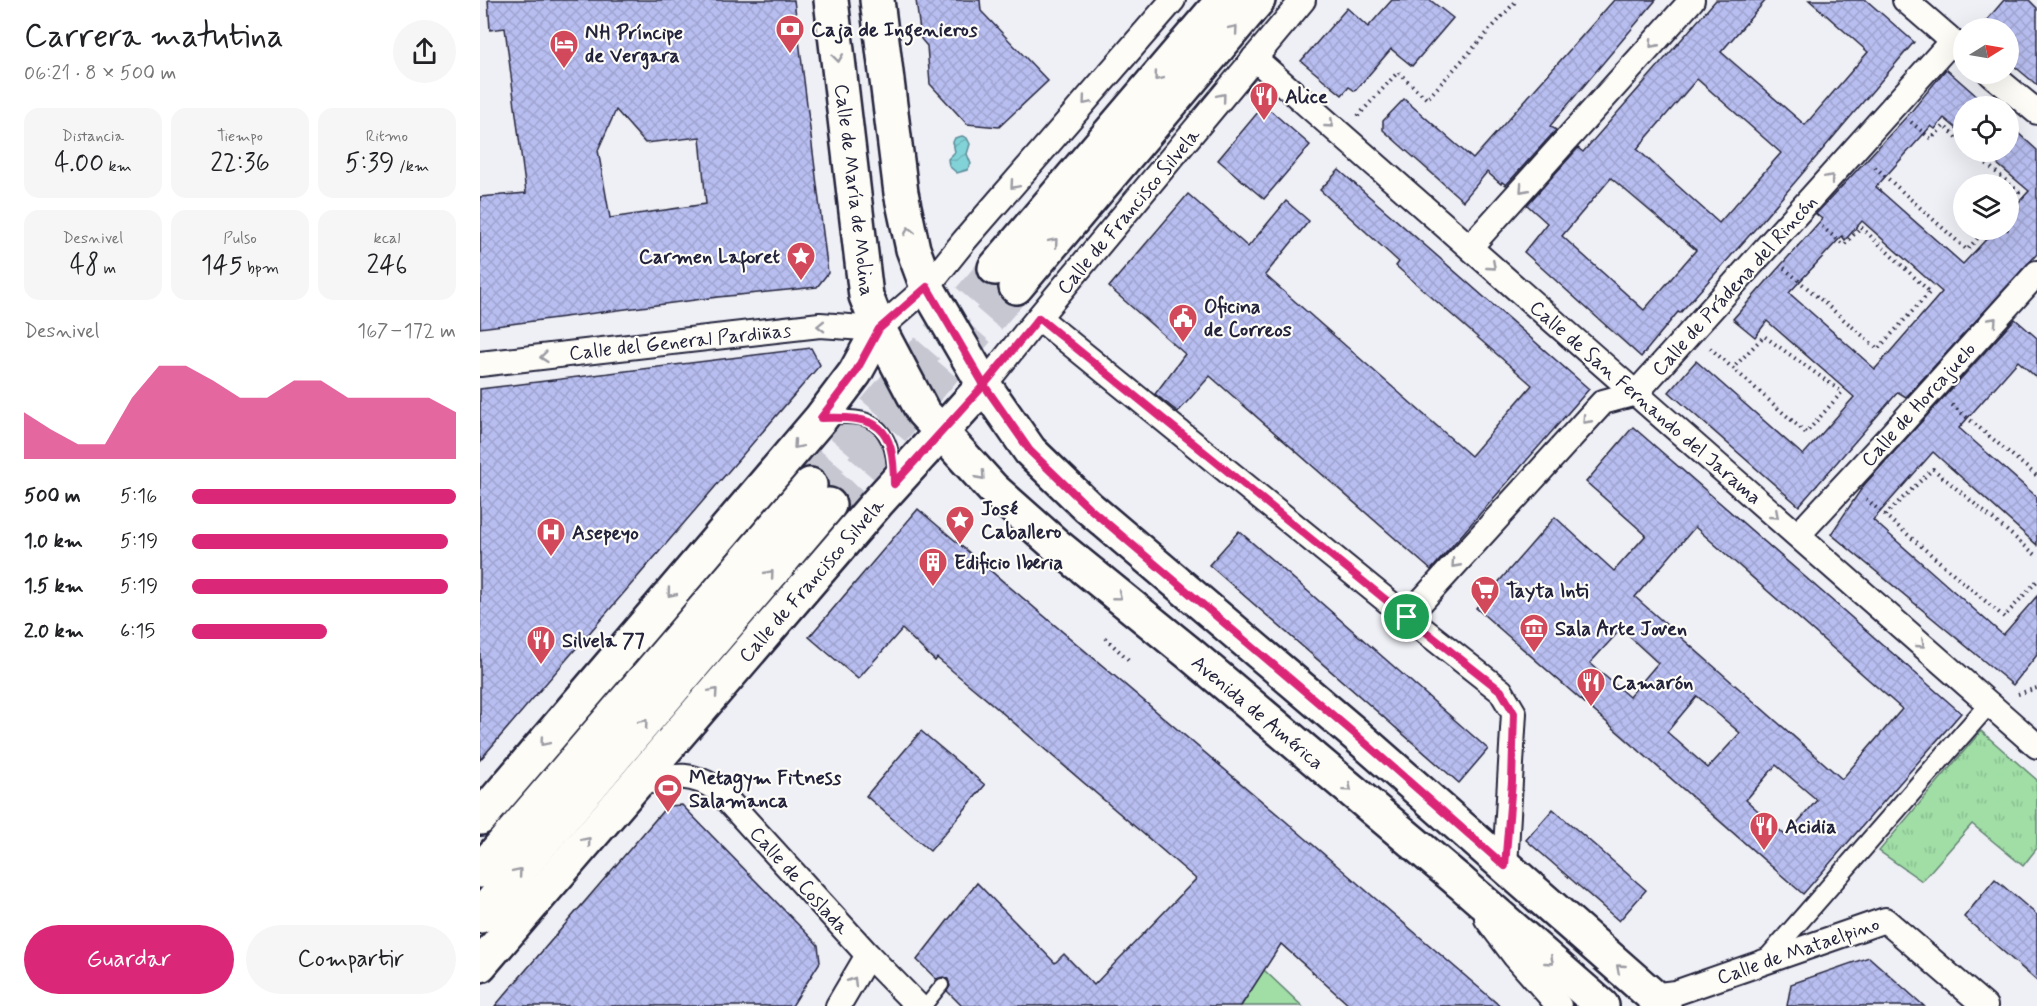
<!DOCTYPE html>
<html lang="es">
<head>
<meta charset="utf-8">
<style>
	:root { --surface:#fff; --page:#f6f6f6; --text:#202124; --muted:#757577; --accent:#db2777 }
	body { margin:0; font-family:Mynerve,sans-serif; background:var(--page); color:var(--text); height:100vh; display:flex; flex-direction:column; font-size:22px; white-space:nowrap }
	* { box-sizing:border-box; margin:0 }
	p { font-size:20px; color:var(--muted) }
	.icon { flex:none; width:33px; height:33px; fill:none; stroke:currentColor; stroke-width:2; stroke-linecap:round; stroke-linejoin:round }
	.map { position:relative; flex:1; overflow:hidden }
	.details { display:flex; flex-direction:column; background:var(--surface); width:480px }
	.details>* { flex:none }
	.needle { width:39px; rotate:79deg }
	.tools { position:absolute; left:1473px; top:18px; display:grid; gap:12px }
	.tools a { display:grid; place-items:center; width:66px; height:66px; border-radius:50%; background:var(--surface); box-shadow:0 6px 24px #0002; font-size:30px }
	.pin { position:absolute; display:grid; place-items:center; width:51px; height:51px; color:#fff; margin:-26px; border:3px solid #fff; border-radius:50%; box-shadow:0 2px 6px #0007 }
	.round { display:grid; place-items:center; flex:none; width:63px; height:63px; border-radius:32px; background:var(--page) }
	.overview { display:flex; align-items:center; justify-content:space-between; height:102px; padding:0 24px }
	h1 { font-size:33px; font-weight:600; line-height:45px }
	.metrics { display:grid; grid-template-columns:repeat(3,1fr); gap:9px; height:102px; padding:6px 24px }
	.metrics div { display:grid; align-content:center; border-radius:15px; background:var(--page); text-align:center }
	.metrics b { font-size:26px; font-weight:600 }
	.metrics small { font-size:16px; font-weight:400 }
	.metrics p { font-size:16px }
	.chart { height:168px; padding:12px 24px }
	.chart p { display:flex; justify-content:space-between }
	.chart svg { width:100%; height:108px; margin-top:6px; fill:var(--accent); opacity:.7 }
	.button { display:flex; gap:12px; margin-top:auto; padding:12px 24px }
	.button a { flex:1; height:69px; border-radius:36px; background:var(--accent); color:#fff; font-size:24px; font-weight:600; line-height:69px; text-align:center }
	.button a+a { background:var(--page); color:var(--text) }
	ul { padding:0 24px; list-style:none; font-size:20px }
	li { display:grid; grid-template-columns:96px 72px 1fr; align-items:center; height:45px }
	li i { height:15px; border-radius:8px; background:var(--accent) }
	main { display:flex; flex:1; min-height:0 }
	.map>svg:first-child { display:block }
</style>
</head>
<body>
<main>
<section class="details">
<div class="overview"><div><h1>Carrera matutina</h1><p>06:21 · 8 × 500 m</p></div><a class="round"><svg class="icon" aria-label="share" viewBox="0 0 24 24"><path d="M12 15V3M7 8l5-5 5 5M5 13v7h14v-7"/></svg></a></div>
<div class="metrics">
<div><p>Distancia</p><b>4.00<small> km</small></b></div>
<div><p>Tiempo</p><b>22:36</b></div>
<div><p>Ritmo</p><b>5:39<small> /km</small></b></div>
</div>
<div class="metrics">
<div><p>Desnivel</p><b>48<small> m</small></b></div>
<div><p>Pulso</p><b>145<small> bpm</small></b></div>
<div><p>kcal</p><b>246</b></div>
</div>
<div class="chart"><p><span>Desnivel</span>167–172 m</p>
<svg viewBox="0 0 160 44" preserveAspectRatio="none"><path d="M0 44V25L10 32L20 38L30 38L40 19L50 6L60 6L70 12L80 19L90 19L100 12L110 12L120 19L130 19L140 19L150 19L160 25V44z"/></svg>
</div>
<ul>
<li><b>500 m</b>5:16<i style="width:100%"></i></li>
<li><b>1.0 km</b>5:19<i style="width:97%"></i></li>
<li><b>1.5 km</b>5:19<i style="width:97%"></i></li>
<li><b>2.0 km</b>6:15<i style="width:51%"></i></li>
</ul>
<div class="button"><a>Guardar</a><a>Compartir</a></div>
</section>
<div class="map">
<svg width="1557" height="1006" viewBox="0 0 1557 1006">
	<defs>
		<pattern id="grass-tufts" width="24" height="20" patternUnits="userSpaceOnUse" patternTransform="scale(1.5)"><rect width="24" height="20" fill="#a0dea6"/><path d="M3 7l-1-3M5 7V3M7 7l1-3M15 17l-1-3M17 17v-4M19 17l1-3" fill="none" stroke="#8abe90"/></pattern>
		<pattern id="water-waves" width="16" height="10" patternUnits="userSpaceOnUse" patternTransform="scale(1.5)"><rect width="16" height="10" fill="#81d3d8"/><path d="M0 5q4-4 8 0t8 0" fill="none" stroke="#6fb5ba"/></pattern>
		<pattern id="building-cross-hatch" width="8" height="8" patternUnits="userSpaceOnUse" patternTransform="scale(1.5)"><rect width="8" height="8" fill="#b8bef0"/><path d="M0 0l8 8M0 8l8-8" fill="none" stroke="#9ea3cf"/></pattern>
	</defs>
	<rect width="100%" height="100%" fill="#eff0f6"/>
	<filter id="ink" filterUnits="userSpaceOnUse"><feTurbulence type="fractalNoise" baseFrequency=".0167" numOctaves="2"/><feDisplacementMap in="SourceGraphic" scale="12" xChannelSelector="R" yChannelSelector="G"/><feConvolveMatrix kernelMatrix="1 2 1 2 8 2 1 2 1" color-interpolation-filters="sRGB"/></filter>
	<g filter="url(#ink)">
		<!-- grass -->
		<path fill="url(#grass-tufts)" stroke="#618070" stroke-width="1.5" d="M1501,731L1557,780V848L1543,866L1492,824L1442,881L1399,851Z"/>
		<!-- pitch -->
		<path fill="#a0dea6" stroke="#618070" stroke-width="1.5" d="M784,970L822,1006H761Z"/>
		<!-- water -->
		<path fill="url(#water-waves)" stroke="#5b8c99" stroke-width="1.5" d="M482,136L487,138L490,144L487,154L491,164L487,170L477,173L469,166L468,159L475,152L473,142L475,138Z"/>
		<!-- building -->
		<g fill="url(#building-cross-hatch)" stroke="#22223b" stroke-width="1.5" fill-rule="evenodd">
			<path d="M8,0H314L348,273L337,287L238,297L0,328V197L46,193L25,28L10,30ZM136,110L165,143L220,137L226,204L130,218L118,150Z"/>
			<path d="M436,0H500L501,11L568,81L519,127L487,124L450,84L447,46L441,39Z"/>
			<path d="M912,0H950L973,18L932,66L911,49L875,91L869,87L862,95L821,61L867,8L888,27Z"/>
			<path d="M1134,0H1176L1070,126L1076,130L1026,185L1022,182L1021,184L1007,172L983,201L903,130V121L924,99L993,159Z"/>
			<path d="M1236,0H1286L1241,52L1325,125L1388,52L1329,0H1386L1434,42L1276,228L1200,313L1198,312L1161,357L1044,252L1067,223L1047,205L1098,148L1103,152ZM1217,79L1301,153L1239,223L1157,149ZM1131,178L1216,250L1164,310L1082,236Z"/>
			<path d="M1524,0H1549L1557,8V85L1528,61V28H1500Z"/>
			<path d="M1466,69L1508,106H1484V135L1464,118L1455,129L1451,126L1396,187L1483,264L1515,230H1528V214L1549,191L1503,152H1528V124L1557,150V254L1426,397L1418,392L1319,506L1189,392L1216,361L1323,455L1374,397L1287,321L1275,337L1253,319L1342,219L1336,214L1430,113ZM1382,221L1462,292L1395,369L1309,293L1362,236L1365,240Z"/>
			<path d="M784,105L830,145L784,199L738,160Z"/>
			<path d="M859,170L1109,389L951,570L730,376L698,412L675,394L705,354L629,287L708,194L768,247L806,201L829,221L785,275L991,456L1052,385L916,266L919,262L840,190Z"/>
			<path d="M1535,319L1557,338V378L1538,361L1479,428L1557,497V545L1453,452L1393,520L1523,635L1557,596V655L1533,685L1351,534L1384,485Z"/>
			<path d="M331,348L340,365L0,760V389Z"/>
			<path d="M1153,427L1481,713L1323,894L996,608L1075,517L1134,571L1166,535L1106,482ZM1215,527L1422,709L1362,779L1155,597ZM1141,629L1178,663L1149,697L1110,663ZM1217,696L1260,733L1228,768L1187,732ZM1296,765L1337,800L1306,836L1266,800Z"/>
			<path d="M438,509L810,825L1020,1006H870L801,944L761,1006H482L467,991L470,986L468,979L463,977L456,979L437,960L497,883L575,963L584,954L614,985L716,879L505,698L457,658L455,661L422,629L378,679L329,637Z"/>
			<path d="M759,531L1008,749L979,783L729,565Z"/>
			<path d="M441,731L505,785L450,851L386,796Z"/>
			<path d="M202,805L338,945L340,962L312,1006H15L187,806Z"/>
			<path d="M1073,809L1166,890L1139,921L1046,840Z"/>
			<path d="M1515,879L1557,915V981L1484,917Z"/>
			<path d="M1389,957L1444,1006H1307L1311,984Z"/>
		</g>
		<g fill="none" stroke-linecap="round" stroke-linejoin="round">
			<!-- primary-tunnel -->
			<g stroke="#c6c7d1" stroke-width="33" stroke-dasharray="33 16" stroke-linecap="butt">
				<path d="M330,485L515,268"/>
				<path d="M349,505L536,287"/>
			</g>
			<!-- service casing -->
			<g stroke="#22223b" stroke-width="16">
				<g id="service">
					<path d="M346,418C359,417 378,415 389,421C410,431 414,454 414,474"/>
					<path d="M445,1006L462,985"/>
				</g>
			</g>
			<!-- pedestrian casing -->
			<g stroke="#22223b" stroke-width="22">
				<path id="pedestrian" d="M1284,962L1509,704"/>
			</g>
			<!-- minor casing -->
			<g stroke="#22223b" stroke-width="28">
				<g id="minor">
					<path d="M1425,0L1484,51"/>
					<path d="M774,58L1557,746"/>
					<path d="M1511,74L1557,112"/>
					<path d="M990,247L1212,0"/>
					<path d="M559,318L927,617L1021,691L1034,713L1025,866"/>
					<path d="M0,364L340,325L399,329L447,287L484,241L693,0"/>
					<path d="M504,385L548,330L823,0"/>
					<path d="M1318,535L1410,436L1557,273"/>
					<path d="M927,617L1123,402L1156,393L1472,41"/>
					<path d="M155,784C190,778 205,769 237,789L388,955L438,1006"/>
					<path d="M1007,919L1035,956L1079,1006"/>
					<path d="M1172,996L1195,993L1405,920L1505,1006"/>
					<path d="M358,1006L388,955"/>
				</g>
			</g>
			<!-- primary casing -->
			<g stroke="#22223b" stroke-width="38">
				<g id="primary">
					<path d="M351,0L386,296L399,329L443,412L513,489L576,545L709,653L979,881"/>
					<path d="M397,0L421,193L433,249L447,287L504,385L550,451L608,507L875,734L1184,1006"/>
					<path d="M515,268L743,0"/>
					<path d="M536,287L778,0"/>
					<path d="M0,818L341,418L375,373L399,329"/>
					<path d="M0,871L330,485"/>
					<path d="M0,916L349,505"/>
					<path d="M0,965L397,503L504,385"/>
				</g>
			</g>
			<!-- motorway casing -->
			<g stroke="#22223b" stroke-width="38">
				<path id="motorway" d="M979,881L1122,1006"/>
			</g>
			<!-- path -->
			<g stroke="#22223b" stroke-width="4" stroke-dasharray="1.5 4.5" stroke-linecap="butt">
				<path d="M878,116L918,72L947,99L1037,0"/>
				<path d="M1431,122L1451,139L1464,126L1484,143"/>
				<path d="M1493,152L1539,192L1528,204"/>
				<path d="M1395,167L1487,250L1505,230"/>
				<path d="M1304,268L1398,349L1450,292L1381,227L1364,245L1341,226"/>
				<path d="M1230,348L1326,433L1362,392L1284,336L1253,368"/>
				<path d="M1472,405L1557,476"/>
				<path d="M1386,499L1524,617L1557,581"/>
				<path d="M1405,515L1453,469L1557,556"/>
				<path d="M625,638L651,662"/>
				<path d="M1538,694L1557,688"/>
			</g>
			<!-- service -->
			<use href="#service" stroke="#fdfcf7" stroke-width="12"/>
			<!-- pedestrian -->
			<use href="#pedestrian" stroke="#fdfcf7" stroke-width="18"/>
			<!-- minor -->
			<use href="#minor" stroke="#fdfcf7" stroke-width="24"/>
			<!-- primary -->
			<use href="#primary" stroke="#fdfcf7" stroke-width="33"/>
			<!-- motorway -->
			<use href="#motorway" stroke="#fdfcf7" stroke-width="33"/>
		</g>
		<!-- one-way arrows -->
		<defs><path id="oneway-chevron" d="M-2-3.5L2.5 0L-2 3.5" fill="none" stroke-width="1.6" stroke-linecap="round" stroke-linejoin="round" transform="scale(1.5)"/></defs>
		<g stroke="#9a9aa2">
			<use href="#oneway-chevron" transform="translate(754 29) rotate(-50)"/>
			<use href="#oneway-chevron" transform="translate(1173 44) rotate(132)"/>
			<use href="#oneway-chevron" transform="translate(358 58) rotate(83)"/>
			<use href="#oneway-chevron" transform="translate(678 77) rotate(130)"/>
			<use href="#oneway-chevron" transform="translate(742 97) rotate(-50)"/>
			<use href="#oneway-chevron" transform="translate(606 101) rotate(130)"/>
			<use href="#oneway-chevron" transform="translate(850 124) rotate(41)"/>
			<use href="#oneway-chevron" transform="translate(1350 178) rotate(-49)"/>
			<use href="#oneway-chevron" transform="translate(534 185) rotate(131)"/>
			<use href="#oneway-chevron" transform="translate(1043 189) rotate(132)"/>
			<use href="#oneway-chevron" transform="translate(429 231) rotate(-102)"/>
			<use href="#oneway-chevron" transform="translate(574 242) rotate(-50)"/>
			<use href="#oneway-chevron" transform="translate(1012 266) rotate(41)"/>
			<use href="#oneway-chevron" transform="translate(1513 321) rotate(-48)"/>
			<use href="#oneway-chevron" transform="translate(341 326) rotate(179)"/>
			<use href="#oneway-chevron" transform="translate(64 357) rotate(174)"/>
			<use href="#oneway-chevron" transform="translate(1106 420) rotate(132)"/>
			<use href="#oneway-chevron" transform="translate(317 445) rotate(131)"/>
			<use href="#oneway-chevron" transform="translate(501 476) rotate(48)"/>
			<use href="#oneway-chevron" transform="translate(1295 515) rotate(41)"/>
			<use href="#oneway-chevron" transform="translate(975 564) rotate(132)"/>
			<use href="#oneway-chevron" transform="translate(290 574) rotate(-50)"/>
			<use href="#oneway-chevron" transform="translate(191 593) rotate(130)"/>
			<use href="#oneway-chevron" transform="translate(638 596) rotate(39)"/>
			<use href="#oneway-chevron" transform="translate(1441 644) rotate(41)"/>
			<use href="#oneway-chevron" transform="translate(234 692) rotate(-49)"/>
			<use href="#oneway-chevron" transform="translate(164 723) rotate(-50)"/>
			<use href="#oneway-chevron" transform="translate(64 742) rotate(130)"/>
			<use href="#oneway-chevron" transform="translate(868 788) rotate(40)"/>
			<use href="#oneway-chevron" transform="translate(107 841) rotate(-49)"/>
			<use href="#oneway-chevron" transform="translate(38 872) rotate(-50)"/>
			<use href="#oneway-chevron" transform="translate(1070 961) rotate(41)"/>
			<use href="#oneway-chevron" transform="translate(1140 968) rotate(-139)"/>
			<use href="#oneway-chevron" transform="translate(373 981) rotate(-59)"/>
		</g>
	</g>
	<g fill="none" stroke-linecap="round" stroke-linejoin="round" filter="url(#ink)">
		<!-- route casing -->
		<g stroke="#fff" stroke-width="12">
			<path id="route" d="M927,617L559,318L504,385L414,484C414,424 398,416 341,418L375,373L399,329L447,287L504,385L550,451L608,507L875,734L1025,866L1032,782L1034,713L1021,691L927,617"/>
		</g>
		<!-- route -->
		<use href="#route" stroke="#db2777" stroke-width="8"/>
	</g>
	<!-- icons -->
	<defs>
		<g id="bank-pin" transform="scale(1.5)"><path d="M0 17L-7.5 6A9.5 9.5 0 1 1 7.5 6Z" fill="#d1495b" stroke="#fdfcf7"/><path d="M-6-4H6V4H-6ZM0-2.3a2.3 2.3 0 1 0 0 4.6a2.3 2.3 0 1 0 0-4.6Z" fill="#fff"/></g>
		<g id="hotel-pin" transform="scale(1.5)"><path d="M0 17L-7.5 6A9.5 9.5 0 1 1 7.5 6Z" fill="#d1495b" stroke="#fdfcf7"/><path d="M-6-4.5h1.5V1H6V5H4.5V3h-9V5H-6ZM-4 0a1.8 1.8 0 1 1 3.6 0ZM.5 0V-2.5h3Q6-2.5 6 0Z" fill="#fff"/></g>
		<g id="restaurant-pin" transform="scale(1.5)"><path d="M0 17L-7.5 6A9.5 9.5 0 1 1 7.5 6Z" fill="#d1495b" stroke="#fdfcf7"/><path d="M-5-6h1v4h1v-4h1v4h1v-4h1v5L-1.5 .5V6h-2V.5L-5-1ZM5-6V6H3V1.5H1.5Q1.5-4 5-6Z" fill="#fff"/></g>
		<g id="sight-pin" transform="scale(1.5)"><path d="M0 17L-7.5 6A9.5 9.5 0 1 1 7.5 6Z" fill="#d1495b" stroke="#fdfcf7"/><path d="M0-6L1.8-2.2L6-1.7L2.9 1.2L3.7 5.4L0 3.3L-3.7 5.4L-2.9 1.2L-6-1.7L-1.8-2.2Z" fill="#fff"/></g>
		<g id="civic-pin" transform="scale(1.5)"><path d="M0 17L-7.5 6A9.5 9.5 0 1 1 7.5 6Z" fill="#d1495b" stroke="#fdfcf7"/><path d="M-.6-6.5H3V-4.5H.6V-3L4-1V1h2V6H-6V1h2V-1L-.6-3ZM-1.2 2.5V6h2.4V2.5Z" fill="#fff"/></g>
		<g id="hospital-pin" transform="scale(1.5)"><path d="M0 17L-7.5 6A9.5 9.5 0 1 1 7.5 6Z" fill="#d1495b" stroke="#fdfcf7"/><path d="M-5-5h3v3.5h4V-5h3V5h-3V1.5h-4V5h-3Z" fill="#fff"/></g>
		<g id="building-pin" transform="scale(1.5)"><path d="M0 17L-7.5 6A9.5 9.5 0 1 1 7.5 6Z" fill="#d1495b" stroke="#fdfcf7"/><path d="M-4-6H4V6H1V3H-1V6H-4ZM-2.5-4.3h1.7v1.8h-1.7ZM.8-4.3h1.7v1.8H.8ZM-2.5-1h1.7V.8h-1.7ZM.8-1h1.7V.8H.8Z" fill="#fff"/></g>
		<g id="supermarket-pin" transform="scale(1.5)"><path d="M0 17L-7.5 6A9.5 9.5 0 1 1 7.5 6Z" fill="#d1495b" stroke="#fdfcf7"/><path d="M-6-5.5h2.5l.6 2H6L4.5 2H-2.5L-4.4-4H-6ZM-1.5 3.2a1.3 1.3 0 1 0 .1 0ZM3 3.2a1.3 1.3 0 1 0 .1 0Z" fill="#fff"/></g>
		<g id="museum-pin" transform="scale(1.5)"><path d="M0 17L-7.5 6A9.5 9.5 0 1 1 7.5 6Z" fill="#d1495b" stroke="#fdfcf7"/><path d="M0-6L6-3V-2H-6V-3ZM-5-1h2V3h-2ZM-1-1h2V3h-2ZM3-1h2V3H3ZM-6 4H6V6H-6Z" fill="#fff"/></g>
		<g id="stadium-pin" transform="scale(1.5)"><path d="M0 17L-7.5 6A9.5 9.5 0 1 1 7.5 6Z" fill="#d1495b" stroke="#fdfcf7"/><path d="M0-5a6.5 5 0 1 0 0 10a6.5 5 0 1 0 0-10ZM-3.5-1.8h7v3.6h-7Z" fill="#fff"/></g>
	</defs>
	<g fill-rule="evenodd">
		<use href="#bank-pin" x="310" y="29"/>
		<use href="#hotel-pin" x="84" y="44"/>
		<use href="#restaurant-pin" x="784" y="96"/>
		<use href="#sight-pin" x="321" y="256"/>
		<use href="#civic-pin" x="703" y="318"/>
		<use href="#sight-pin" x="480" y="520"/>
		<use href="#hospital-pin" x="71" y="532"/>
		<use href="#building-pin" x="453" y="562"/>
		<use href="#supermarket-pin" x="1005" y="590"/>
		<use href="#museum-pin" x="1054" y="628"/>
		<use href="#restaurant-pin" x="61" y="640"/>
		<use href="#restaurant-pin" x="1111" y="682"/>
		<use href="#stadium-pin" x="188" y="788"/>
		<use href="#restaurant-pin" x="1284" y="826"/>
	</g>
	<g text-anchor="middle" stroke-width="4.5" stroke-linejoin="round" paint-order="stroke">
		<!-- poi labels -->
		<g font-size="20" font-weight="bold" fill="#22223b" stroke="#fdfcf7" text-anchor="start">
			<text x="331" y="36">Caja de Ingenieros</text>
			<text x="105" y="39">NH Príncipe<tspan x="105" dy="23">de Vergara</tspan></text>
			<text x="805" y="103">Alice</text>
			<text x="300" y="263" text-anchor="end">Carmen Laforet</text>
			<text x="724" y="313">Oficina<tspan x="724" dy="23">de Correos</tspan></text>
			<text x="501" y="515">José<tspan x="501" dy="23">Caballero</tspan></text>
			<text x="92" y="539">Asepeyo</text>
			<text x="474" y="569">Edificio Iberia</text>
			<text x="1026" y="597">Tayta Inti</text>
			<text x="1075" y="635">Sala Arte Joven</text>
			<text x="82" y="647">Silvela 77</text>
			<text x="1132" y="689">Camarón</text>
			<text x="209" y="784">Metagym Fitness<tspan x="209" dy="23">Salamanca</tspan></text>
			<text x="1305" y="833">Acidia</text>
		</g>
		<!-- street labels -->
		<g font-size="20" fill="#22223b" stroke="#fdfcf7">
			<text transform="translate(375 190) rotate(83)" y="7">Calle de María de Molina</text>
			<text transform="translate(648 211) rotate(-50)" y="7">Calle de Francisco Silvela</text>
			<text transform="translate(1254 285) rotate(-48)" y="7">Calle de Prádena del Rincón</text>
			<text transform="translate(200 341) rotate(-6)" y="7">Calle del General Pardiñas</text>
			<text transform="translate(1166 402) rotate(41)" y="7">Calle de San Fernando del Jarama</text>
			<text transform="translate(1438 404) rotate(-48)" y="7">Calle de Horcajuelo</text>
			<text transform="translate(331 580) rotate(-49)" y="7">Calle de Francisco Silvela</text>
			<text transform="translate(778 712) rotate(40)" y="7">Avenida de América</text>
			<text transform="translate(320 880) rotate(48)" y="7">Calle de Coslada</text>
			<text transform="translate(1318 950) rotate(-19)" y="7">Calle de Mataelpino</text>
		</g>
	</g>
</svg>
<div class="tools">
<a><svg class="needle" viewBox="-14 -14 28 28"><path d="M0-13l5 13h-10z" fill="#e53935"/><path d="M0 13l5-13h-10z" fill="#757577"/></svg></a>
<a><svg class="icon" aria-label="locate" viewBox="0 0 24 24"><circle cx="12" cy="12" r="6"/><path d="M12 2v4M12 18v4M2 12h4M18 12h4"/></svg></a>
<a><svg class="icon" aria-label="layers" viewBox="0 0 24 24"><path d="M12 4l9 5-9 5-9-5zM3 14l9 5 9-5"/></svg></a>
</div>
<div class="pin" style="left:927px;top:617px;background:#1e9e55"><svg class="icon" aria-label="arrive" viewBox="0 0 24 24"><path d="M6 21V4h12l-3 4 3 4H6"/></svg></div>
</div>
</main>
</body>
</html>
